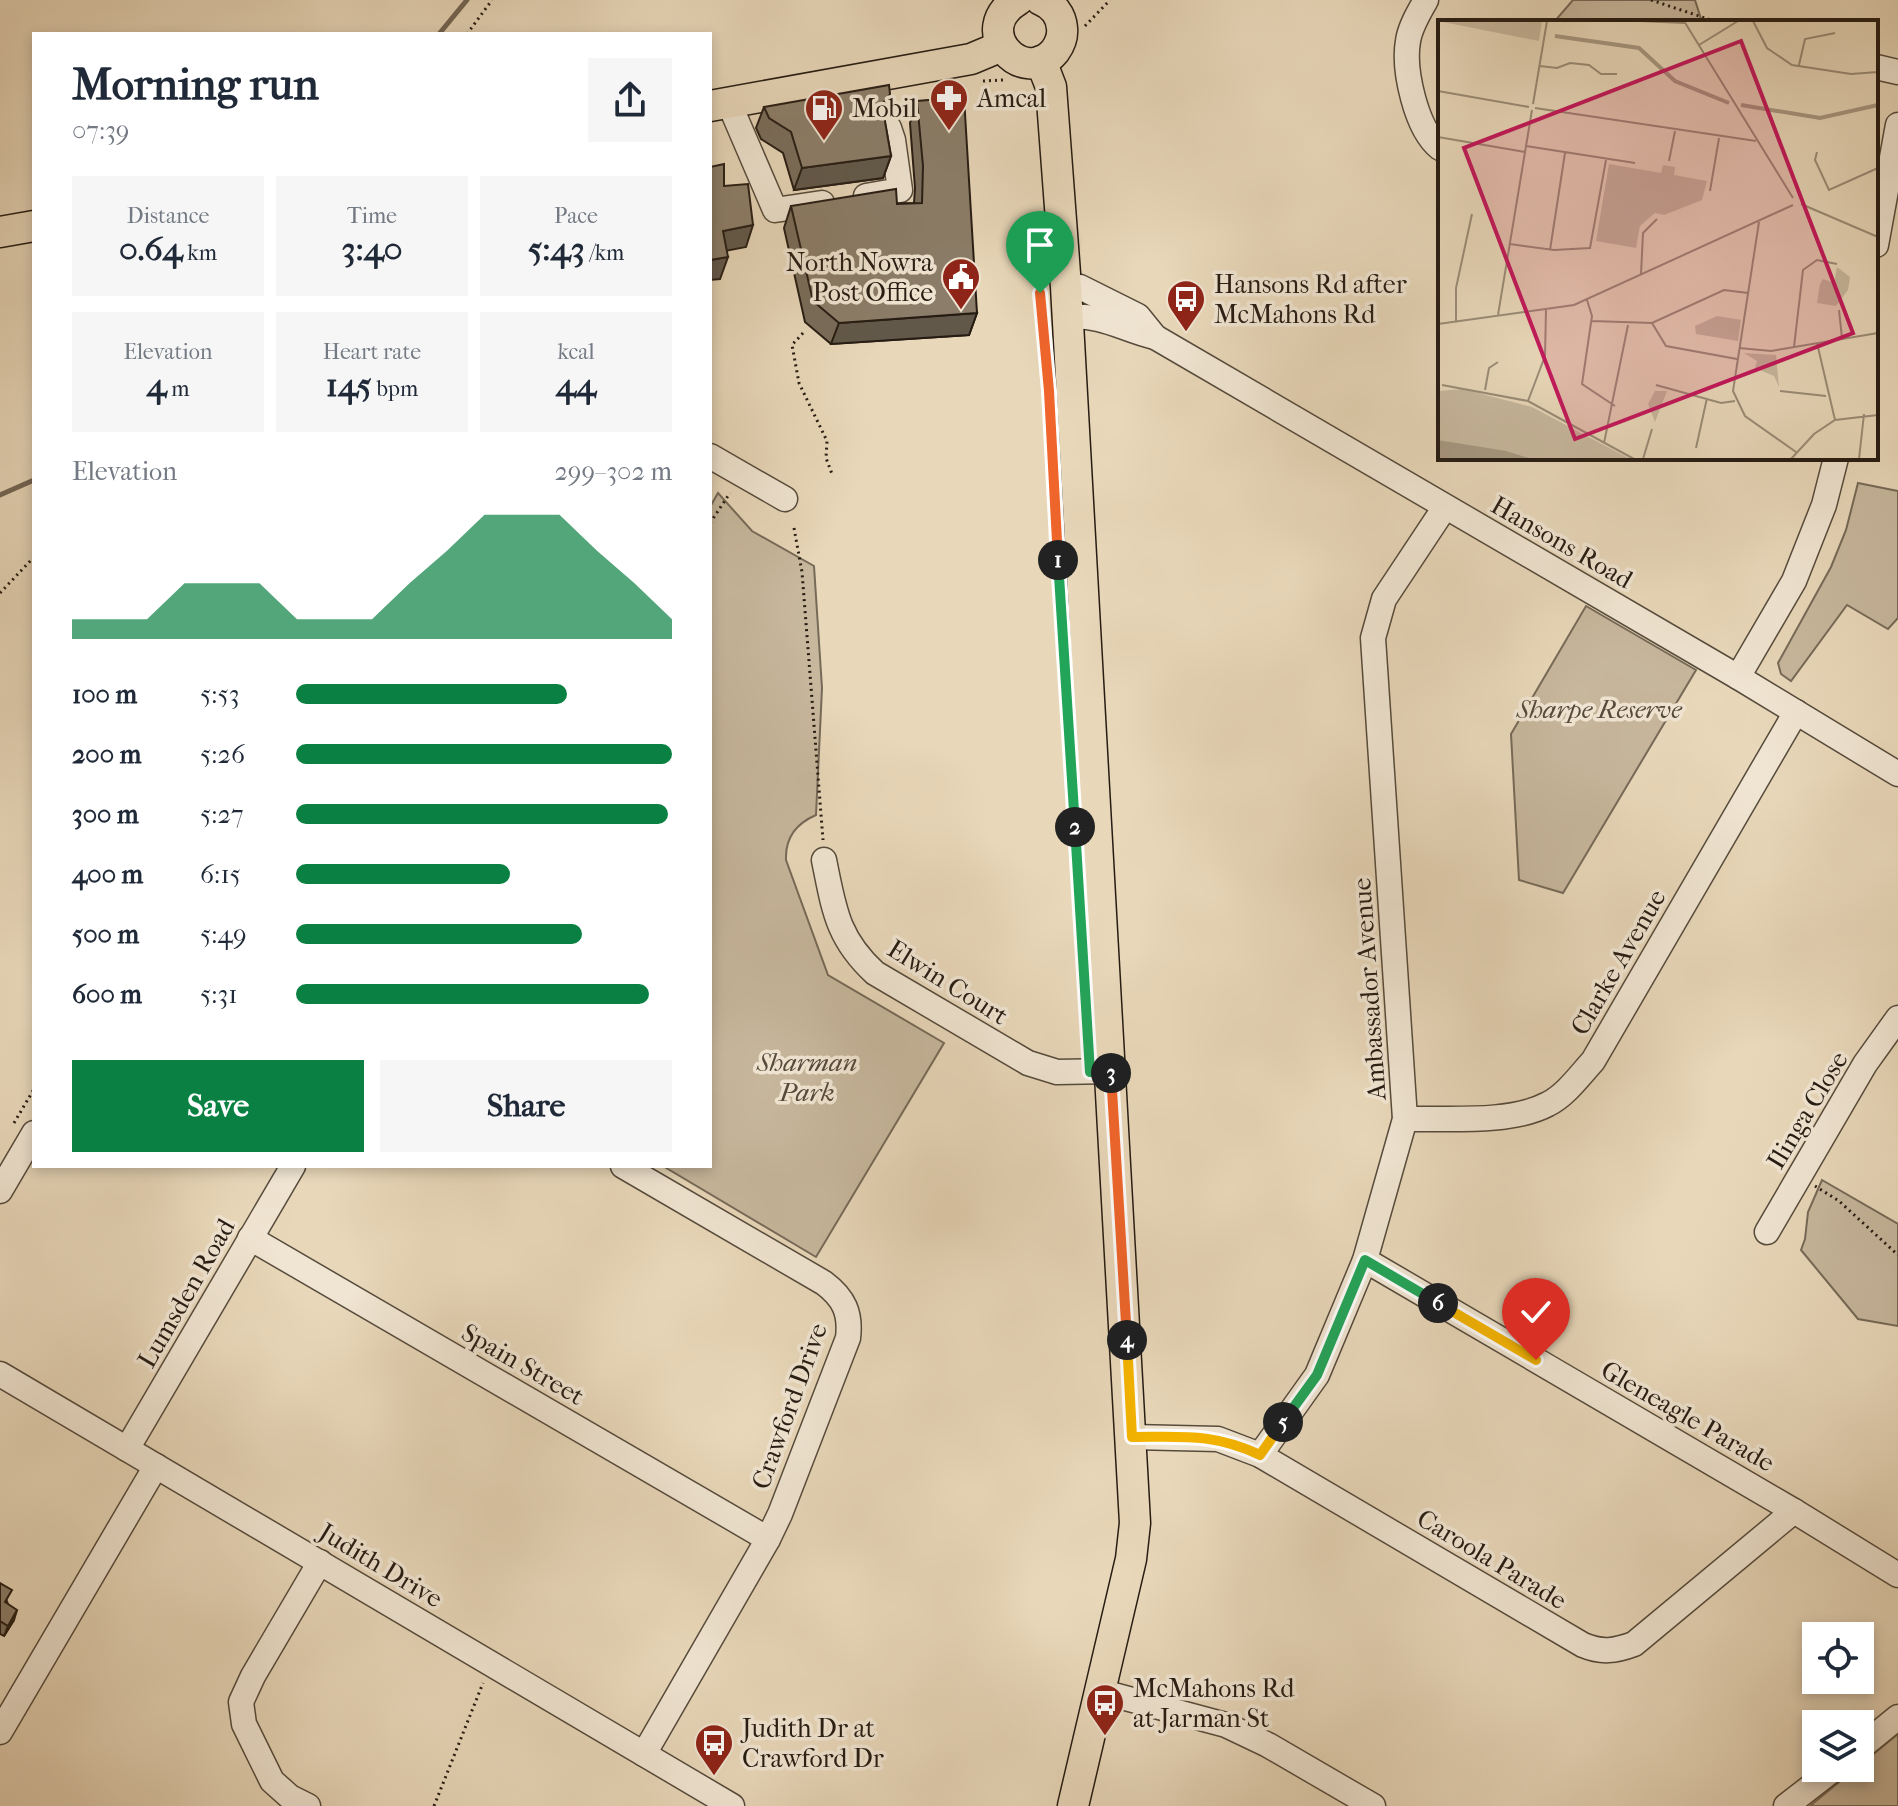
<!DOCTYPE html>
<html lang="en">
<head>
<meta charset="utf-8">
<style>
	:root { --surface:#fff; --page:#f6f6f7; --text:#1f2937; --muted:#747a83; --accent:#0b8043 }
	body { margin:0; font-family:"IM FELL French Canon",serif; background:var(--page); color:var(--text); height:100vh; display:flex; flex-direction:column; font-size:30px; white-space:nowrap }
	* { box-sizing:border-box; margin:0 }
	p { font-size:26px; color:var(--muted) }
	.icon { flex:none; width:44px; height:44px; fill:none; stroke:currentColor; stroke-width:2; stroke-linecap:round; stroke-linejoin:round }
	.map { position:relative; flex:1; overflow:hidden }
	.sheet { position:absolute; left:32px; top:32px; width:680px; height:1136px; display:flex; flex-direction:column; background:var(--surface); border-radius:0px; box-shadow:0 4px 12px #0003 }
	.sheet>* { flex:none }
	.controls { position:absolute; left:1802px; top:1622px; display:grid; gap:16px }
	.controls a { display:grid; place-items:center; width:72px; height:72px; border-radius:0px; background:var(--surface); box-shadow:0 4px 12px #0003; font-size:40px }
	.pin { position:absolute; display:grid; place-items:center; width:68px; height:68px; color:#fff; margin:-82px -34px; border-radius:50% 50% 50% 0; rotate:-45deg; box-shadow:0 0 8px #0007 }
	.pin .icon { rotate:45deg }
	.km { position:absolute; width:40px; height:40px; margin:-20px; border-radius:50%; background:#222; color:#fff; font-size:22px; line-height:40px; text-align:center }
	.round { display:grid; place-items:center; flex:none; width:84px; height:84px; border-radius:0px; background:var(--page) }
	.summary { display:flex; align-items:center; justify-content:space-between; height:136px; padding:0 40px }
	h1 { font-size:44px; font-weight:800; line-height:60px }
	.metrics { display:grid; grid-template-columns:repeat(3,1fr); gap:12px; height:136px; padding:8px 40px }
	.metrics div { display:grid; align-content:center; border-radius:0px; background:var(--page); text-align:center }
	.metrics b { font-size:34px; font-weight:800 }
	.metrics small { font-size:22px; font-weight:400 }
	.metrics p { font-size:22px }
	.chart { height:224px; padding:16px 40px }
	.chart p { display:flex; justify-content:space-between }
	.chart svg { width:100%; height:144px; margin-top:8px; fill:var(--accent); opacity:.7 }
	.primary-button { display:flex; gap:16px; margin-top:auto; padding:16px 40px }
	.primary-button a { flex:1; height:92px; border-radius:0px; background:var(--accent); color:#fff; font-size:32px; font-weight:800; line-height:92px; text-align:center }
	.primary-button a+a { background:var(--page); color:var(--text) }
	ul { padding:0 40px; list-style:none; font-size:26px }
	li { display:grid; grid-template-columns:128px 96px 1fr; align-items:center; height:60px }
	li i { height:20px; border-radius:10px; background:var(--accent) }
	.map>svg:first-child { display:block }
</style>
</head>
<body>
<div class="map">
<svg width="1898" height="1806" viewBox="0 0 1898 1806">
	<rect width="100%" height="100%" fill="#e8d7b9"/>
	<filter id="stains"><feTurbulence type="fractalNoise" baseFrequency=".0025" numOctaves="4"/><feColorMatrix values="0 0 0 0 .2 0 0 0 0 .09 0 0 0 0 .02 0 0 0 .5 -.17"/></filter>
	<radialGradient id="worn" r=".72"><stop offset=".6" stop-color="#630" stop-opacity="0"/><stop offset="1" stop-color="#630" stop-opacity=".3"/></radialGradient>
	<!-- green -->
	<g fill="#c7b79d" stroke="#766a58" stroke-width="2">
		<path d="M1573,0H1695L1702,22H1554Z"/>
		<path d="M1858,483L1898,491V618L1888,629L1847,605L1791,681L1781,674L1778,663L1831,567L1846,530Z"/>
		<path d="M718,493L752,531L814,566L822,688L816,815C795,824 785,838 786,860L828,975L944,1043L816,1257L663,1166H710V507Z"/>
		<path d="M1586,606L1696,670L1563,893L1519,880L1511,734Z"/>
		<path d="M1822,1180L1898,1224V1326L1858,1319L1801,1250L1805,1239L1808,1212Z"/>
		<path d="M1898,1734V1806H1810L1856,1768H1860V1765Z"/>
	</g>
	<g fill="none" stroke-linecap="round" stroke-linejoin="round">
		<!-- stream -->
		<g stroke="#736655" stroke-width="5">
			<path d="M439,34L467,0"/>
			<path d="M0,495L34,480"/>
		</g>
		<!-- minor casing -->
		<g stroke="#564b3c" stroke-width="27">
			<g id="minor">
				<path d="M1426,0C1419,12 1410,27 1408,41C1403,70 1416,129 1440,148"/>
				<path d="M1876,67L1898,72"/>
				<path d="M729,103L775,210L822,203"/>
				<path d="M866,196L900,190L893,140L889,128"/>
				<path d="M1876,245L1898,125"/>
				<path d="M1066,287H1080L1138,316L1155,337"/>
				<path d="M1067,317C1104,314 1121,329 1155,337L1738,677L1898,774"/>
				<path d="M710,456L785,499"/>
				<path d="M1738,677L1794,581L1824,505L1836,458"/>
				<path d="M824,860C834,909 837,938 875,973L1028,1063L1057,1072L1111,1071"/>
				<path d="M1405,1119C1447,1118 1511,1124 1548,1104C1566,1095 1580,1075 1593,1061L1796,712"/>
				<path d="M623,1166L824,1283C844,1298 851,1313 848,1338L780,1514L768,1539L644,1754"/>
				<path d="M0,1191L34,1133"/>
				<path d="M1767,1232L1865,1064L1898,1018"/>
				<path d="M250,1238L768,1539"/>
				<path d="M1365,1260L1794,1511L1898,1575"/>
				<path d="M0,1374L732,1806"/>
				<path d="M1132,1437L1218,1439L1260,1455L1583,1645C1602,1653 1615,1651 1634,1644L1794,1511"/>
				<path d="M127,1449L293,1166"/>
				<path d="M1260,1455L1317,1375L1365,1260L1405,1119L1373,638L1384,599L1445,507"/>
				<path d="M1099,1691L1226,1725L1268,1745L1373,1806"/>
				<path d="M0,1732L156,1466"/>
				<path d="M1860,1748L1898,1717"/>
				<path d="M308,1806L290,1797L272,1781L244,1724L241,1702L253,1676L320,1562"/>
				<path d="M1786,1806L1835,1768"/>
			</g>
		</g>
		<!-- major casing -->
		<g stroke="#261c13" stroke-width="33">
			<g id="major">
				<path d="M1018,0C968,30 1024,89 1055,51C1060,44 1063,37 1062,28C1061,15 1053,5 1041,0"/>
				<path d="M1041,61L1051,87L1066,287L1135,1523L1131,1559L1073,1806"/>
				<path d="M710,106L971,59L1002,46"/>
				<path d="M0,232L34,226"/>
			</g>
		</g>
		<!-- path -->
		<g stroke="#261c13" stroke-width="3" stroke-dasharray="2 4" stroke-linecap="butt">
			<path d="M1651,0L1717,22"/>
			<path d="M1085,26L1110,0"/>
			<path d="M467,34L492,0"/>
			<path d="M983,81L1003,80"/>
			<path d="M1041,287L1042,324"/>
			<path d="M803,333L792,345L799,383L827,441L826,458L832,474"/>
			<path d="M710,523L730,493"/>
			<path d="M794,528L802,572L823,840"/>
			<path d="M0,593L34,557"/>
			<path d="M14,1123L34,1089"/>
			<path d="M1815,1186L1839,1201L1898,1255"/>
			<path d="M434,1806L483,1683"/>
		</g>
		<!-- minor -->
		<use href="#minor" stroke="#f0e5d2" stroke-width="24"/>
		<!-- major -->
		<use href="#major" stroke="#e8d7b9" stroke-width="30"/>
	</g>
	<!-- wall -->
	<g fill="#786c5a" stroke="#261c13" stroke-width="2">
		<path d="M917,101L977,313L969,335L831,344L805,322L784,228L791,206L914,203L915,188L910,123Z"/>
		<path d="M764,107L883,112L891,156L883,178L794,190L783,153L761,139L756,128Z"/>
		<path d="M0,1583L14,1620L4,1636L0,1634Z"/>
	</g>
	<!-- shaded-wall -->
	<g fill="#61584a" stroke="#261c13" stroke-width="2">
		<path d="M890,94L882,115V104Z"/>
		<path d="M891,156L883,178L794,190L802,168Z"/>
		<path d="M753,225L746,247L715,253L723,231Z"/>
		<path d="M728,257L720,279L710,280V260Z"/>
		<path d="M977,313L969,335L831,344L839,323Z"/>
		<path d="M17,1610L14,1620L4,1636L8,1626Z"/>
	</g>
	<!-- building -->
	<g fill="#8b7d69" stroke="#261c13" stroke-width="2">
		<path d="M889,85L890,94L882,104L891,156L802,168L791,132L769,118L764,107Z"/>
		<path d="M964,97L977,313L839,323L813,301L791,206L896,189L897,204L922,203L923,166L917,101Z"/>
		<path d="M724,164V186L748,184L753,225L723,231L728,257L710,260V167Z"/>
		<path d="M0,1583L12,1590L5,1602L17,1610L8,1626L0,1621Z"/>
	</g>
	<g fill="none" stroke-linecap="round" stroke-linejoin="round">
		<!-- split-1 casing -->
		<g stroke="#fff" stroke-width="16">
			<path id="split-1" d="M1040,293L1049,391L1058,560"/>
		</g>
		<!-- split-2 casing -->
		<g stroke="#fff" stroke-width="16">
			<path id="split-2" d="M1058,560L1075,827"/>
		</g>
		<!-- split-3 casing -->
		<g stroke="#fff" stroke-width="16">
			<path id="split-3" d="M1075,827L1090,1072L1111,1071V1073"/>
		</g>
		<!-- split-4 casing -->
		<g stroke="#fff" stroke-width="16">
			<path id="split-4" d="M1111,1073L1127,1340"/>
		</g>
		<!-- split-5 casing -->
		<g stroke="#fff" stroke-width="16">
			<path id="split-5" d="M1127,1340L1132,1437C1183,1437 1213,1433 1260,1455L1283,1422"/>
		</g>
		<!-- split-6 casing -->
		<g stroke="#fff" stroke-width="16">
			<path id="split-6" d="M1283,1422L1317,1375L1365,1260L1438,1303"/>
		</g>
		<!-- split-7 casing -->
		<g stroke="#fff" stroke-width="16">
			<path id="split-7" d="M1438,1303L1536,1360"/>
		</g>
		<!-- split-1 -->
		<use href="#split-1" stroke="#f0652b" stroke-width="10"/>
		<!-- split-2 -->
		<use href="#split-2" stroke="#22a559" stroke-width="10"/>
		<!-- split-3 -->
		<use href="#split-3" stroke="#22a559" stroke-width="10"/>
		<!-- split-4 -->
		<use href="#split-4" stroke="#f0652b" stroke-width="10"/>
		<!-- split-5 -->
		<use href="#split-5" stroke="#f5b400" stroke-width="10"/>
		<!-- split-6 -->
		<use href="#split-6" stroke="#22a559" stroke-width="10"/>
		<!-- split-7 -->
		<use href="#split-7" stroke="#f5b400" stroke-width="10"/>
	</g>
	<!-- icons -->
	<defs>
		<g id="pharmacy-pin" transform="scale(2)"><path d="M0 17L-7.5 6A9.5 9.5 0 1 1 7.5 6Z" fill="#8f2418" stroke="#f0e5d2"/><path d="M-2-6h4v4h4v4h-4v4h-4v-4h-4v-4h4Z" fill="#fff"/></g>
		<g id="fuel-pin" transform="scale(2)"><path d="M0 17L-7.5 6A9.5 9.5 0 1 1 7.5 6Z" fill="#8f2418" stroke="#f0e5d2"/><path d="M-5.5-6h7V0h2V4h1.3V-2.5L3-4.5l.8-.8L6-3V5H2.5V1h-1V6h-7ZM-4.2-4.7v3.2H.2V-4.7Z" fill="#fff"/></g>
		<g id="civic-pin" transform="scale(2)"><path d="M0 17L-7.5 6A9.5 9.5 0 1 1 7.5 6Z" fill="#8f2418" stroke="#f0e5d2"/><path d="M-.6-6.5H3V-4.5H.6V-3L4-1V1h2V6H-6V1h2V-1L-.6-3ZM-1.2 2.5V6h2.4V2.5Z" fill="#fff"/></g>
		<g id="bus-pin" transform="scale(2)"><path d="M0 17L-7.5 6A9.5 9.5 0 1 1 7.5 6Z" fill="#8f2418" stroke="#f0e5d2"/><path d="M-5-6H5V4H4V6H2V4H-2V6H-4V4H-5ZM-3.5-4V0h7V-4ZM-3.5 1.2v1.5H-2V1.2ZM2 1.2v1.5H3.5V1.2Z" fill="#fff"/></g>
	</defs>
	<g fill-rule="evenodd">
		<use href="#pharmacy-pin" x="949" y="98"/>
		<use href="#fuel-pin" x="824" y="108"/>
		<use href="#civic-pin" x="961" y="277"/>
		<use href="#bus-pin" x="1186" y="299"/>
		<use href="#bus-pin" x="1105" y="1703"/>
		<use href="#bus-pin" x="714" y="1743"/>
	</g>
	<g text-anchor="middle" stroke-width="7" stroke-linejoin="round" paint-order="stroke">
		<!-- poi labels -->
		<g font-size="26" fill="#261c13" stroke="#f0e5d2" text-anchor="start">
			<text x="977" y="107">Amcal</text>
			<text x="852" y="117">Mobil</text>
			<text x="933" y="271" text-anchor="end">North Nowra<tspan x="933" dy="30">Post Office</tspan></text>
			<text x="1214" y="293">Hansons Rd after<tspan x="1214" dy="30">McMahons Rd</tspan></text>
			<text x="1133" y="1697">McMahons Rd<tspan x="1133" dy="30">at Jarman St</tspan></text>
			<text x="742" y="1737">Judith Dr at<tspan x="742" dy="30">Crawford Dr</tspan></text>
		</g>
		<!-- street labels -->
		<g font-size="26" fill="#261c13" stroke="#f0e5d2">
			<text transform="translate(1562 542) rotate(30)" y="9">Hansons Road</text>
			<text transform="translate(1618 962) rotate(-60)" y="9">Clarke Avenue</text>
			<text transform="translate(948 982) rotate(32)" y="9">Elwin Court</text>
			<text transform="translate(1369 989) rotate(-94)" y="9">Ambassador Avenue</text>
			<text transform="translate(1807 1110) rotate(-59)" y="9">Ilinga Close</text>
			<text transform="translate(186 1293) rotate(-60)" y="9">Lumsden Road</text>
			<text transform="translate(523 1364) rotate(30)" y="9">Spain Street</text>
			<text transform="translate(789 1406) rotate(-70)" y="9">Crawford Drive</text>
			<text transform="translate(1688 1416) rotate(30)" y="9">Gleneagle Parade</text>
			<text transform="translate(1492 1559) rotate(31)" y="9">Caroola Parade</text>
			<text transform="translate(381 1565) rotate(31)" y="9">Judith Drive</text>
		</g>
		<!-- park labels -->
		<g font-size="26" font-style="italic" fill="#564a3c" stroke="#f0e5d2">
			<text x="1599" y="718">Sharpe Reserve</text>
			<text x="807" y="1071">Sharman<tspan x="807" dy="30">Park</tspan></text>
		</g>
	</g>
	<!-- overview -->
	<g transform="translate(1438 20)">
		<rect width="440" height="440" fill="#e8d7b9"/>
		<path d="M0,1H104L101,21ZM171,144L223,153L225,145L237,147L236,155L269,161L264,180L226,195L217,193L202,206L198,228L158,221ZM399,247L412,257L410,270L398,286L379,283L382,264L385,259L396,263ZM279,296L303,300L300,321L258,314L257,306ZM306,333L338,335L341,367L336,356L317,348L319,341ZM25,369L94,387L192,439H94L0,420V371ZM217,371H229L217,402L210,384Z" fill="#c7b79d"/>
		<path d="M0,420L68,431L94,439H0Z" fill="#a69781"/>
		<path fill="none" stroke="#a69781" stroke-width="4" d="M117,16L201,28L237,61L291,83M303,85L382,98L440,85"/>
		<path fill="none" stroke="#9a8c77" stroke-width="2" d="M202,1L247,3M246,1L355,178M315,1L329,28L354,45L413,54L440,52M261,25L300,1M361,45L367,19L397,13M102,46L119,48L132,43L151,45L163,54H179M0,71L91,87M95,84L109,1M97,88L318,121M0,117L87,132M88,126L197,143M379,132L377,140L391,170L440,148M231,141L237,111M272,171L281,118M363,184L440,217M321,202L295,371L307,396L358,432M72,224L116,230L152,228L168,140M112,230L127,133M203,254L205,213L219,199M149,280L154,296L144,364L177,386M401,290L404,318M60,295L94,90M154,301L214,303L286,270L310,273M18,302V268L34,194M214,303L228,326L299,339M0,304L136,285L355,185M379,323L397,400M356,327L365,250L379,240L399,244M301,328L333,331L440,313M4,365L90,381L196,439M218,365L283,383L297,381M47,370L51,348L60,342M342,371L388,376M90,381L107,336L108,290M166,423L190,305M258,428L269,378M205,439L214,409M353,439L376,414L397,400L440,395M421,439L426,394"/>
		<path fill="#c2185b" fill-opacity="0.15" stroke="#c2185b" stroke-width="4" d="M303,21L415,313L137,419L26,128Z"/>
		<rect width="440" height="440" fill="none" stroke="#261c13" stroke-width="4"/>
	</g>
	<rect width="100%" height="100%" filter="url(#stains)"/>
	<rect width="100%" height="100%" fill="url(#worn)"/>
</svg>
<div class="controls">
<a><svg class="icon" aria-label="locate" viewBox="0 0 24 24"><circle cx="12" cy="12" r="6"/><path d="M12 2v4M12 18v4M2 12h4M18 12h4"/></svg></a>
<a><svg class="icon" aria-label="layers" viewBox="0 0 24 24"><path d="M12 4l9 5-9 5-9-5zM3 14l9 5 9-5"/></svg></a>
</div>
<div class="pin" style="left:1040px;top:293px;background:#1e9e55"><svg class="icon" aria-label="arrive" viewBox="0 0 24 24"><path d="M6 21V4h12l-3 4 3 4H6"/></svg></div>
<div class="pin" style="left:1536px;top:1360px;background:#d93025"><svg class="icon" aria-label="check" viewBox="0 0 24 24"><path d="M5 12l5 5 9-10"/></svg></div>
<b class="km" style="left:1058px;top:560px">1</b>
<b class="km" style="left:1075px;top:827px">2</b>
<b class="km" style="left:1111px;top:1073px">3</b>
<b class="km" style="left:1127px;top:1340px">4</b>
<b class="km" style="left:1283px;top:1422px">5</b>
<b class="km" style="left:1438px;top:1303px">6</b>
<section class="sheet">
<div class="summary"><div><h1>Morning run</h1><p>07:39</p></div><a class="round"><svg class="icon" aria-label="share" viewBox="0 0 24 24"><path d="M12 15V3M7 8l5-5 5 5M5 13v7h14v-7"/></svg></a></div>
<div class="metrics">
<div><p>Distance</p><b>0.64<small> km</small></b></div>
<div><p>Time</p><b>3:40</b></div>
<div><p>Pace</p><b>5:43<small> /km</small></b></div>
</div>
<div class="metrics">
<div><p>Elevation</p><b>4<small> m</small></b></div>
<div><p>Heart rate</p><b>145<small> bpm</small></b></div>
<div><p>kcal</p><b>44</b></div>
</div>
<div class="chart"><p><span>Elevation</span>299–302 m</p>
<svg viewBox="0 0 160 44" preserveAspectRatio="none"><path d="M0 44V38L10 38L20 38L30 27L40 27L50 27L60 38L70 38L80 38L90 27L100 17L110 6L120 6L130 6L140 17L150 27L160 38V44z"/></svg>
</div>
<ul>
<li><b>100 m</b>5:53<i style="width:72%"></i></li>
<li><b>200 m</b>5:26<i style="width:100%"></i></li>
<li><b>300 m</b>5:27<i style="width:99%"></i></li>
<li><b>400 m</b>6:15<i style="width:57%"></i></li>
<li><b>500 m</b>5:49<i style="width:76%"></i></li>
<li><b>600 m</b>5:31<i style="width:94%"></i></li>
</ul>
<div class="primary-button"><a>Save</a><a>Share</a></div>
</section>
</div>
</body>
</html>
